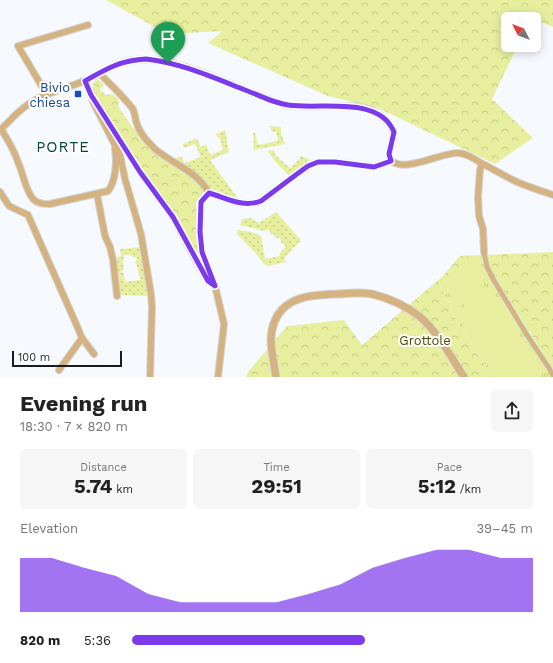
<!DOCTYPE html>
<html lang="en">
<head>
<meta charset="utf-8">
<style>
	:root { --surface:#fff; --page:#f6f6f6; --text:#222; --muted:#767676; --accent:#7c3aed }
	body { margin:0; font-family:"Work Sans",sans-serif; background:var(--page); color:var(--text); height:100vh; display:flex; flex-direction:column; font-size:15px; white-space:nowrap }
	* { box-sizing:border-box; margin:0 }
	p { font-size:13px; color:var(--muted) }
	.icon { flex:none; width:22px; height:22px; fill:none; stroke:currentColor; stroke-width:2; stroke-linecap:round; stroke-linejoin:round }
	.map { position:relative; height:377px; overflow:hidden }
	.sheet { display:flex; flex-direction:column; background:var(--surface); flex:1 }
	.sheet>* { flex:none }
	.needle { width:26px; rotate:312deg }
	.controls { position:absolute; left:501px; top:12px; display:grid; gap:8px }
	.controls a { display:grid; place-items:center; width:40px; height:40px; border-radius:6px; background:var(--surface); box-shadow:0 2px 10px #0003; font-size:20px }
	.scale { position:absolute; left:12px; bottom:10px; width:110px; box-sizing:border-box; padding-left:4px; border:2px solid #1a1b1d; border-top:0; font-size:11px; line-height:14px; white-space:nowrap; color:#1a1b1d; -webkit-text-stroke:3px #fff; paint-order:stroke }
	.pin { position:absolute; display:grid; place-items:center; width:34px; height:34px; color:#fff; margin:-41px -17px; border-radius:50% 50% 50% 0; rotate:-45deg; box-shadow:0 0 4px #0007 }
	.pin .icon { rotate:45deg }
	.round { display:grid; place-items:center; flex:none; width:42px; height:42px; border-radius:6px; background:var(--page) }
	.summary { display:flex; align-items:center; justify-content:space-between; height:68px; padding:0 20px }
	h1 { font-size:22px; font-weight:700; line-height:30px }
	.metrics { display:grid; grid-template-columns:repeat(3,1fr); gap:6px; height:68px; padding:4px 20px }
	.metrics div { display:grid; align-content:center; border-radius:6px; background:var(--page); text-align:center }
	.metrics b { font-size:20px; font-weight:700 }
	.metrics small { font-size:11px; font-weight:400 }
	.metrics p { font-size:11px }
	.chart { height:112px; padding:8px 20px }
	.chart p { display:flex; justify-content:space-between }
	.chart svg { width:100%; height:72px; margin-top:4px; fill:var(--accent); opacity:.7 }
	ul { padding:0 20px; list-style:none; font-size:13px }
	li { display:grid; grid-template-columns:64px 48px 1fr; align-items:center; height:30px }
	li i { height:10px; border-radius:5px; background:var(--accent) }
	.map>svg:first-child { display:block }
</style>
</head>
<body>
<div class="map">
<svg width="553" height="377" viewBox="0 0 553 377">
	<defs>
		<pattern id="grass-dots" width="8" height="8" patternUnits="userSpaceOnUse"><rect width="8" height="8" fill="#e7ef9f"/><path d="M2 2h.1M6 6h.1" fill="none" stroke="#c6cc88" stroke-width="1.8" stroke-linecap="round"/></pattern>
		<pattern id="forest-crowns" width="20" height="18" patternUnits="userSpaceOnUse"><rect width="20" height="18" fill="#e7ef9f"/><path d="M2 6a3 3 0 1 1 6 0M12 15a3 3 0 1 1 6 0" fill="none" stroke="#c6cc88"/></pattern>
		<pattern id="park-tufts" width="24" height="20" patternUnits="userSpaceOnUse"><rect width="24" height="20" fill="#e7ef9f"/><path d="M3 7l-1-3M5 7V3M7 7l1-3M15 17l-1-3M17 17v-4M19 17l1-3" fill="none" stroke="#c6cc88"/></pattern>
	</defs>
	<rect width="100%" height="100%" fill="#f6f9fd"/>
	<!-- grass -->
	<g fill="url(#grass-dots)" fill-rule="evenodd">
		<path d="M270,126L281,127V134L285,144L254,150L253,133L255,132L258,145L278,141L276,132H272Z"/>
		<path d="M225,130L229,152L210,160L239,200L210,188L193,171L176,160V158L181,156L185,163L201,157L195,144L184,148L183,144L195,139H197L201,147L206,144L210,155L223,150L221,145L222,144L219,137H217L216,134Z"/>
		<path d="M274,150L275,155L290,168L300,159L299,158L300,156L309,159L310,161L289,176L274,160L268,151Z"/>
		<path d="M276,212L301,240L284,258L286,262L268,266L264,264L258,256L237,234L238,230L252,232L261,236L265,259L280,256L279,254L286,246L281,242L280,238H275L274,234H270V229L264,231L240,225L242,219L251,218L259,223Z"/>
		<path d="M141,247L149,296L119,295L115,258L121,256L120,249ZM125,254L137,258L135,263L137,265L140,280L125,282L124,273H122V271L124,270L123,261Z"/>
	</g>
	<!-- forest -->
	<g fill="url(#forest-crowns)">
		<path d="M106,0H553V27L539,21L534,26V19H508V45H518L492,99L533,138L495,164L378,108L328,96L208,43L223,31L168,34Z"/>
		<path d="M99,80L104,85L100,90L106,95L113,94L119,100L118,104L119,108C131,124 142,143 158,156C174,168 194,173 204,192C202,196 197,198 196,203L198,246L200,258L209,278L94,93C93,88 92,85 95,81Z"/>
		<path d="M553,252V369L503,290L489,259L459,272L440,285L451,306L453,315L493,377H246L248,372L287,326L344,320L362,345L443,276L460,256Z"/>
	</g>
	<!-- park -->
	<path fill="url(#park-tufts)" d="M479,258H489L503,290L533,339L552,368L553,377H493L453,315L451,306L440,285Z"/>
	<!-- garden -->
	<g fill="#e7ef9f">
		<path d="M475,271L487,290L458,308L446,289Z"/>
		<path d="M493,292L540,369L527,377H495L456,315Z"/>
	</g>
	<g fill="none" stroke-linecap="round" stroke-linejoin="round">
		<!-- pedestrian casing -->
		<g stroke="#d3d5d9" stroke-width="6">
			<path id="pedestrian" d="M484,252L487,267L493,279L527,335L549,368L553,376"/>
		</g>
		<!-- minor casing -->
		<g stroke="#d3d5d9" stroke-width="8">
			<g id="minor">
				<path d="M99,73C111,85 123,96 133,109C135,114 135,119 137,124C140,134 148,142 155,149C174,165 196,170 209,193"/>
				<path d="M85,81L93,97"/>
				<path d="M47,95L18,46L88,25"/>
				<path d="M91,95L93,102L120,155L125,179L141,234L151,294L152,307L150,377"/>
				<path d="M98,105L140,172L173,217L195,259L208,281L214,285"/>
				<path d="M1,129C8,140 14,150 18,162C23,173 25,189 33,199C38,204 44,204 50,204L108,191C116,181 117,161 115,149"/>
				<path d="M0,130C9,122 16,113 26,106C43,93 65,89 84,81C98,76 110,66 124,62C160,51 216,78 250,92C261,96 273,102 286,105C311,110 353,101 374,111C381,115 392,124 393,132C395,142 382,157 395,163C409,170 441,153 458,153C468,153 475,160 483,164C495,170 506,177 517,182C529,187 541,191 553,195"/>
				<path d="M482,164L480,170L478,197L479,216L483,229L484,252"/>
				<path d="M0,192L9,206L28,215L77,326L82,338L94,354"/>
				<path d="M97,194L105,236L110,247L113,260L117,296"/>
				<path d="M59,370L82,338"/>
				<path d="M218,377L224,324L215,286L202,252L200,232L201,202L209,193C226,198 243,208 261,201L297,174L312,164L318,162H335L374,167L391,161"/>
			</g>
		</g>
		<!-- tertiary casing -->
		<g stroke="#d3d5d9" stroke-width="9">
			<path id="tertiary" d="M276,377C274,361 268,341 273,326C282,295 313,295 339,294C350,293 361,292 372,294C388,298 406,306 419,316C438,332 451,357 464,377"/>
		</g>
		<!-- pedestrian -->
		<use href="#pedestrian" stroke="#d4b380" stroke-width="4.5"/>
		<!-- minor -->
		<use href="#minor" stroke="#d4b380" stroke-width="6"/>
		<!-- tertiary -->
		<use href="#tertiary" stroke="#d4b380" stroke-width="7"/>
	</g>
	<g fill="none" stroke-linecap="round" stroke-linejoin="round">
		<!-- route casing -->
		<g stroke="#fff" stroke-width="8">
			<path id="route" d="M146,59C181,63 212,77 245,90C259,95 273,103 288,105C320,110 379,95 394,132L389,154L391,161L374,167L335,162H318L308,166L297,174L261,201C243,208 226,198 209,193L201,202L200,232L202,252L215,286L208,281L173,217L140,172L91,95L85,81C106,69 121,60 146,59Z"/>
		</g>
		<!-- route -->
		<use href="#route" stroke="#7c3aed" stroke-width="5"/>
	</g>
	<!-- markers -->
	<rect fill="#1a4fb4" stroke="#fff" stroke-width="1.5" x="74" y="90" width="8" height="8" rx="2"/>
	<g text-anchor="middle" stroke-width="4" stroke-linejoin="round" paint-order="stroke">
		<!-- transit labels -->
		<g font-size="13" fill="#164399" stroke="#fff" text-anchor="end">
			<text x="70" y="92">Bivio<tspan x="70" dy="15">chiesa</tspan></text>
		</g>
		<!-- park labels -->
		<g font-size="13" fill="#494d07" stroke="#fff">
			<text x="425" y="345">Grottole</text>
		</g>
		<!-- quarter labels -->
		<g font-size="15" letter-spacing="1" fill="#02492e" stroke="#fff">
			<text x="63" y="152">PORTE</text>
		</g>
	</g>
</svg>
<div class="controls">
<a><svg class="needle" viewBox="-14 -14 28 28"><path d="M0-13l5 13h-10z" fill="#e53935"/><path d="M0 13l5-13h-10z" fill="#767676"/></svg></a>
</div>
<div class="scale">100 m</div>
<div class="pin" style="left:168px;top:63px;background:#1e9e55"><svg class="icon" aria-label="arrive" viewBox="0 0 24 24"><path d="M6 21V4h12l-3 4 3 4H6"/></svg></div>
</div>
<section class="sheet">
<div class="summary"><div><h1>Evening run</h1><p>18:30 · 7 × 820 m</p></div><a class="round"><svg class="icon" aria-label="share" viewBox="0 0 24 24"><path d="M12 15V3M7 8l5-5 5 5M5 13v7h14v-7"/></svg></a></div>
<div class="metrics">
<div><p>Distance</p><b>5.74<small> km</small></b></div>
<div><p>Time</p><b>29:51</b></div>
<div><p>Pace</p><b>5:12<small> /km</small></b></div>
</div>
<div class="chart"><p><span>Elevation</span>39–45 m</p>
<svg viewBox="0 0 160 44" preserveAspectRatio="none"><path d="M0 44V11L10 11L20 17L30 22L40 33L50 38L60 38L70 38L80 38L90 33L100 27L110 17L120 11L130 6L140 6L150 11L160 11V44z"/></svg>
</div>
<ul>
<li><b>820 m</b>5:36<i style="width:58%"></i></li>
</ul>
</section>
</body>
</html>
